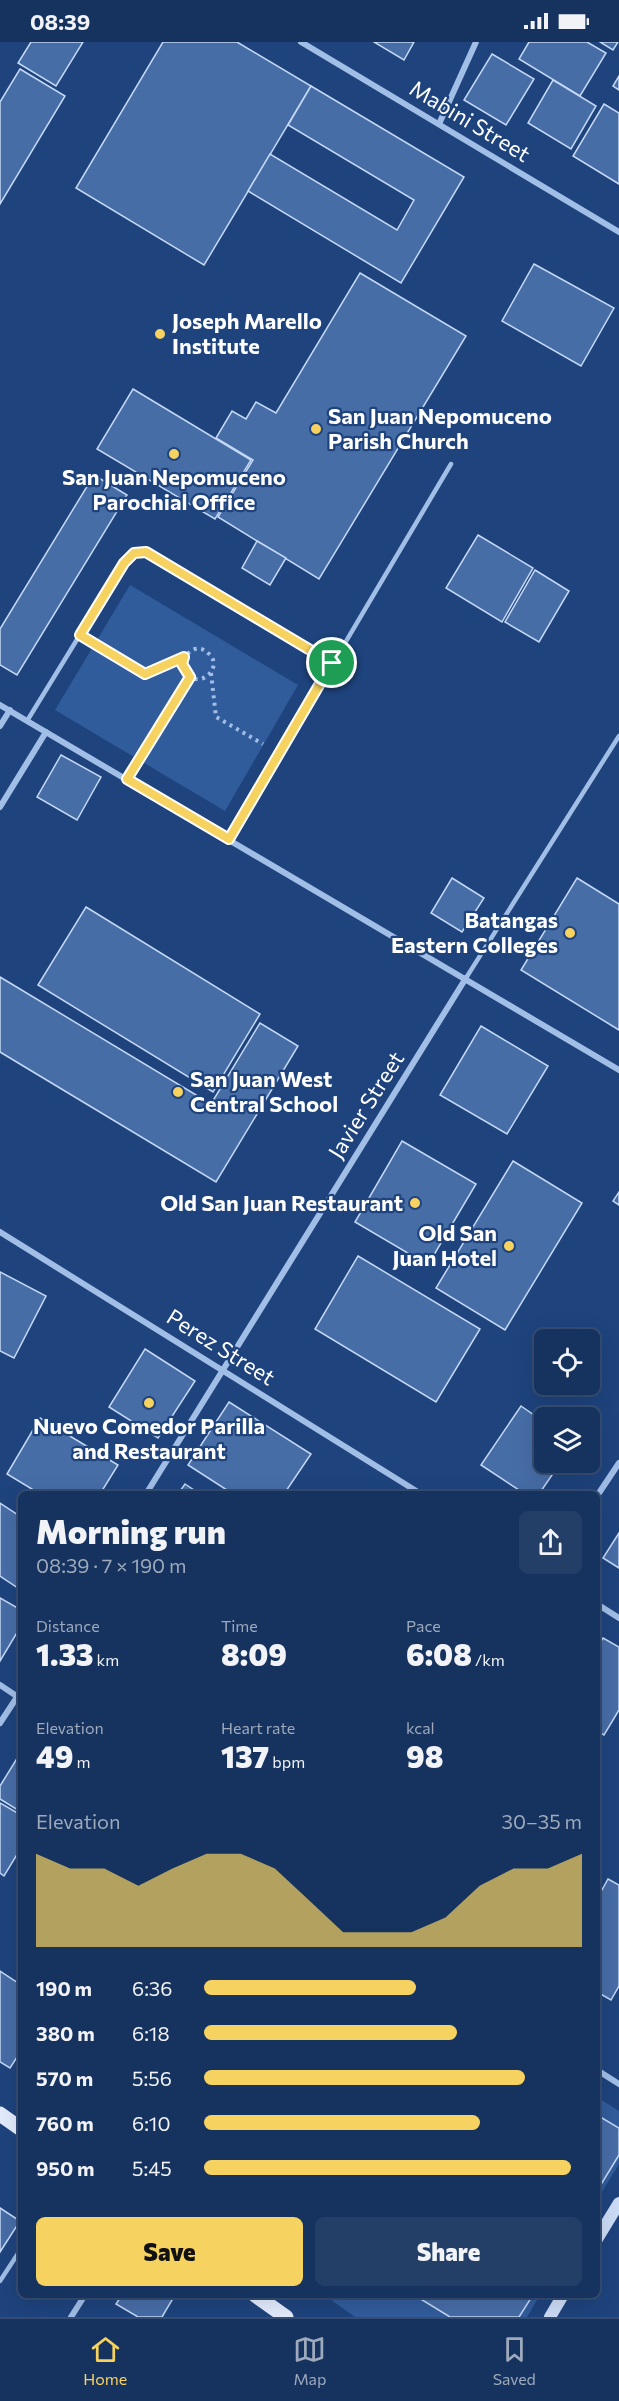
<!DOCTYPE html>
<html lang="en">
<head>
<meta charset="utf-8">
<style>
	:root { --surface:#16325e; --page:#233e67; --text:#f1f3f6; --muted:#9eaabc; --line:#354d73; --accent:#f6d260 }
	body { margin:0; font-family:Commissioner,sans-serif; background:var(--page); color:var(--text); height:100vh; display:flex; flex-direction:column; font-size:22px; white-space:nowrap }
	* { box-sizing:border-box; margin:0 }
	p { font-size:20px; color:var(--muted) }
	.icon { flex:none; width:33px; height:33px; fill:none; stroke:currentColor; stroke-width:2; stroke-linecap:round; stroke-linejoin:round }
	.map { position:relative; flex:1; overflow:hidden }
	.drawer { position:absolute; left:18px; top:1449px; width:582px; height:807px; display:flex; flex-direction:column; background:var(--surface); border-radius:9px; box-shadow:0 6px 24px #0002,0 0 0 2px var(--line) }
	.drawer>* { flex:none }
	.fabs { position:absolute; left:534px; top:1287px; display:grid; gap:12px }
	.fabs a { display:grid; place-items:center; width:66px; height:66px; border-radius:9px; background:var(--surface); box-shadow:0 6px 24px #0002,0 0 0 2px var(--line); font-size:30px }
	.pin { position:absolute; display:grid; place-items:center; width:51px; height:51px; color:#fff; margin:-26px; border:3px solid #fff; border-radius:50%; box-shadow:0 2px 6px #0007 }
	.round { display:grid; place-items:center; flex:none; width:63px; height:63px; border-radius:9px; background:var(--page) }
	.overview { display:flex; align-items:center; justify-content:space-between; height:102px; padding:0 18px }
	h1 { font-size:33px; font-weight:800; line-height:45px }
	.stats { display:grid; grid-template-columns:repeat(3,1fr); gap:9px; height:102px; padding:6px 18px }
	.stats div { display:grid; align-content:center }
	.stats b { font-size:30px; font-weight:800 }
	.stats small { font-size:16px; font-weight:400 }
	.stats p { font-size:16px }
	.chart { height:168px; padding:12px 18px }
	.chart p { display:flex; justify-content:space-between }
	.chart svg { width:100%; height:108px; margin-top:6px; fill:var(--accent); opacity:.7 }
	.button { display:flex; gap:12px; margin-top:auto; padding:12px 18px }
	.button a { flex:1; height:69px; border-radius:9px; background:var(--accent); color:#111; font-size:24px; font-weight:800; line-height:69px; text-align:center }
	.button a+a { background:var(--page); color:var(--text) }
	ul { padding:0 18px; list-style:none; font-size:20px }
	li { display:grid; grid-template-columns:96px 72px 1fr; align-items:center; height:45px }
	li i { height:15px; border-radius:8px; background:var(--accent) }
	.status { display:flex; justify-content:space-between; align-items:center; height:42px; padding:0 30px; background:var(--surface); direction:ltr }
	.status svg { height:16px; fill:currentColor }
	.menu { display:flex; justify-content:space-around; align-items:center; height:84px; border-top:2px solid var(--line); background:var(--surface); font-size:16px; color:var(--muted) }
	.menu a { display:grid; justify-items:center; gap:3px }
	.menu .on { color:var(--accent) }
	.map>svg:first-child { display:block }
</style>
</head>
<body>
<div class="status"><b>08:39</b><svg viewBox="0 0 49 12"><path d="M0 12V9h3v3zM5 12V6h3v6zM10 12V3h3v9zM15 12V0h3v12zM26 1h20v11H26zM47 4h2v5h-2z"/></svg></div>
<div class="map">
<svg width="619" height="2275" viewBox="0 0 619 2275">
	<rect width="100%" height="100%" fill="#1e437d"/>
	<!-- green -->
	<g fill="#315c9c">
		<path d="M130,543L298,643L225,769L55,668Z"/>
		<path d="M597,2055L619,2069V2122L597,2158Z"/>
		<path d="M324,2253H540L527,2275H355Z"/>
	</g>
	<!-- building -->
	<g fill="#476da7" stroke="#c5d9f6" stroke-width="1.5">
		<path d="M31,0H83L56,44L18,21Z"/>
		<path d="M163,0H237L311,44L204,223L76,146Z"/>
		<path d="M374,0H414L404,18Z"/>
		<path d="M529,0H587L606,11L580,54L519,17Z"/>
		<path d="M600,0H618L613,8Z"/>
		<path d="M492,12L534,37L506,83L464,58Z"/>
		<path d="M20,27L65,54L0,162V60Z"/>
		<path d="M619,34V48L613,44Z"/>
		<path d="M553,38L596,64L571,107L528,81Z"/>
		<path d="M311,44L464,135L401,241L248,149L270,112L397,188L414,158L288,83Z"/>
		<path d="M604,62L619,71V142L573,114Z"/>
		<path d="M534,222L614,266L581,324L502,279Z"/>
		<path d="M360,231L466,294L319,537L218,475L253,418L216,396L232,369L246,377L256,360L276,371Z"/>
		<path d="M133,347L251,418L215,477L97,407Z"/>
		<path d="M94,433L127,453L17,633L0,623V587Z"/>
		<path d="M478,493L533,526L502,580L446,546Z"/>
		<path d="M257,499L286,516L270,543L242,526Z"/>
		<path d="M535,528L569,549L539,600L505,580Z"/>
		<path d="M61,713L101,735L77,778L37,755Z"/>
		<path d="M452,836L484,856L462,890L431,871Z"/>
		<path d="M577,836L619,862V988L521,928Z"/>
		<path d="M86,865L260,972L213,1050L38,943Z"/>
		<path d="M0,935L211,1062L260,981L298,1004L216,1140L0,1010Z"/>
		<path d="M481,984L548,1024L507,1092L440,1053Z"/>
		<path d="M402,1099L476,1142L428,1223L355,1180Z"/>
		<path d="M513,1119L582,1161L505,1288L436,1246Z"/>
		<path d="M619,1150V1163L613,1159Z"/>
		<path d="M358,1214L480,1287L436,1360L315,1287Z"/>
		<path d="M0,1230L46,1254L14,1316L0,1309Z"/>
		<path d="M145,1307L195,1339L158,1396L109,1365Z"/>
		<path d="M229,1360L311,1412L284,1452H233L188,1423Z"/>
		<path d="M521,1364L544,1380V1420H561L539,1452H525L481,1423Z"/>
		<path d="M40,1376L118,1423L100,1452H40L7,1432Z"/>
		<path d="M185,1442L200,1452H178Z"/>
		<path d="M0,1461L21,1475V1548L0,1534Z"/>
		<path d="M619,1491V1526L603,1516Z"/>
		<path d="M0,1556L21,1568V1584L0,1619Z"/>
		<path d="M603,1596L619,1605V1668L604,1693L597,1689V1606Z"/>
		<path d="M21,1710V1770L0,1757V1744Z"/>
		<path d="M0,1761L21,1773V1806L4,1834L0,1831Z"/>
		<path d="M608,1837L619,1843V1944L611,1958L597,1950V1857Z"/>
		<path d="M0,1929L21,1943V2009L10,2026L0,2020Z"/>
		<path d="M597,2073L619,2086V2113L597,2149Z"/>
		<path d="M0,2166L20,2179L0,2210Z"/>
		<path d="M122,2253H175L162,2275H138L116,2262Z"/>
		<path d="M414,2253H533L519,2275H450Z"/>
	</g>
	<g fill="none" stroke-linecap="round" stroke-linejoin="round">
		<!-- path -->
		<g stroke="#a1bee7" stroke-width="4" stroke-dasharray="3 4.5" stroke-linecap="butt">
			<path d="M95,602L145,631C157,626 173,623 184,615C188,612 189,609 195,607C200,606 204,607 208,611C227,626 193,655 182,622L184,615"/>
			<path d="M211,631L216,675L263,702"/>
			<path d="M137,721L190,635"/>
		</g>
		<!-- service -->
		<g stroke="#a1bee7" stroke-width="4.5">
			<path d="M27,679L124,521L134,511L146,510L332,621"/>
			<path d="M229,797L451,422"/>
			<path d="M466,936L619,694"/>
			<path d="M0,2239L21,2207"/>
		</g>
		<!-- minor -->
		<g stroke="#a1bee7" stroke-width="6">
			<path d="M301,0L619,190"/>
			<path d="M439,82L476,0"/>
			<path d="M0,663L619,1028"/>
			<path d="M0,684L10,668"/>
			<path d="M0,765L46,690"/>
			<path d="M0,1190L421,1452"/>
			<path d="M146,1452L466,936"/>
			<path d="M597,1454L619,1421"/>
			<path d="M597,1562L619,1576"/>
			<path d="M0,1643L21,1657"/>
			<path d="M0,1681L21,1649"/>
			<path d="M597,2028L619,2042"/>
			<path d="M71,2275L85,2253"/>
		</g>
		<!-- secondary -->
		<g stroke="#ccdcf6" stroke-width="12">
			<path d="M597,2197L619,2161"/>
			<path d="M550,2275L563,2253"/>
		</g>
		<!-- primary -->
		<g stroke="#e3ecfd" stroke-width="15">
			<path d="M0,2072L21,2087"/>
			<path d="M255,2253L286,2275"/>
		</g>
	</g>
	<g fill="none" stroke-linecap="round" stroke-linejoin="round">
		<!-- route casing -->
		<g stroke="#fff" stroke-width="12">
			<path id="route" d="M146,510L332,621L229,797L127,737L190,635L182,622L184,615L145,632L80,593L124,521L134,511Z"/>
		</g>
		<!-- route -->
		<use href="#route" stroke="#f6d260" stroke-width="8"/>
	</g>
	<!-- markers -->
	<g fill="#f6d260" stroke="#1e437d" stroke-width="2">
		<circle cx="160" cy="292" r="6"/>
		<circle cx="316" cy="387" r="6"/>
		<circle cx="174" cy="412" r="6"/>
		<circle cx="570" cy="891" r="6"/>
		<circle cx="178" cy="1050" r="6"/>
		<circle cx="415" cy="1161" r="6"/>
		<circle cx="509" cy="1204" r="6"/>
		<circle cx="149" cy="1361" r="6"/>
	</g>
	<g text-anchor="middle" stroke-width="4.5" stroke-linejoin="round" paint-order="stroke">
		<!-- street labels -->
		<g font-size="22" fill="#fff" stroke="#1e437d">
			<text transform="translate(470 79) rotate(31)" y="8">Mabini Street</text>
			<text transform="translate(366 1063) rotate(-58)" y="8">Javier Street</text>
			<text transform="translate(221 1305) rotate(32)" y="8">Perez Street</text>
		</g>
		<!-- poi labels -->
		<g font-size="22" font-weight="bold" fill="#fff" stroke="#1e437d" text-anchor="start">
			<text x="172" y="287">Joseph Marello<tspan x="172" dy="25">Institute</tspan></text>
			<text x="328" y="382">San Juan Nepomuceno<tspan x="328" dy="25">Parish Church</tspan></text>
			<text x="174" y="443" text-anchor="middle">San Juan Nepomuceno<tspan x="174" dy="25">Parochial Office</tspan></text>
			<text x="558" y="886" text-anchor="end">Batangas<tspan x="558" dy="25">Eastern Colleges</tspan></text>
			<text x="190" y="1045">San Juan West<tspan x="190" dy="25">Central School</tspan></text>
			<text x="403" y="1169" text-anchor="end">Old San Juan Restaurant</text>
			<text x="497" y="1199" text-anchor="end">Old San<tspan x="497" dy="25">Juan Hotel</tspan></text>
			<text x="149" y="1392" text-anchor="middle">Nuevo Comedor Parilla<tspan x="149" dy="25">and Restaurant</tspan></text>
		</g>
	</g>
</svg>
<div class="fabs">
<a><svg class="icon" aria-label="locate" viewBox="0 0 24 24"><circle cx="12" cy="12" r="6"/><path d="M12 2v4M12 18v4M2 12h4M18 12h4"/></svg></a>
<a><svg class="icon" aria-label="layers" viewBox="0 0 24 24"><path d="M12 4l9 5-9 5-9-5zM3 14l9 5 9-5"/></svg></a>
</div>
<div class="pin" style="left:332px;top:621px;background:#1e9e55"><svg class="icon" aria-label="arrive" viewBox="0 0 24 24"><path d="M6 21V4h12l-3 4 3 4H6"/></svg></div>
<section class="drawer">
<div class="overview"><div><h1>Morning run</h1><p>08:39 · 7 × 190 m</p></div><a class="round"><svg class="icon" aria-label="share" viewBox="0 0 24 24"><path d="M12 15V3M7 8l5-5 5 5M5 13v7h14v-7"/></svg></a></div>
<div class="stats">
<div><p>Distance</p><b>1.33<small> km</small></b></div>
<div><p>Time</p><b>8:09</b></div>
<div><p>Pace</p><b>6:08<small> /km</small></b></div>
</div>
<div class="stats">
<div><p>Elevation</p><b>49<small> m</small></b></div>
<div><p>Heart rate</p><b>137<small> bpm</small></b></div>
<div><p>kcal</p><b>98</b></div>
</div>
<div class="chart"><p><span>Elevation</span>30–35 m</p>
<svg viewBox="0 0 160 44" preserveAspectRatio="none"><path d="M0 44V6L10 12L20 12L30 19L40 12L50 6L60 6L70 12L80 25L90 38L100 38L110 38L120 32L130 19L140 12L150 12L160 6V44z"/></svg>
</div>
<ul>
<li><b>190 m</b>6:36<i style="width:56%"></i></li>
<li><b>380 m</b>6:18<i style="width:67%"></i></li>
<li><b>570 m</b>5:56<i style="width:85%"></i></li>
<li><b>760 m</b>6:10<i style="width:73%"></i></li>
<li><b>950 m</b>5:45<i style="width:97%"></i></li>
</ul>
<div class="button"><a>Save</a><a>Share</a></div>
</section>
</div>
<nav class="menu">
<a class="on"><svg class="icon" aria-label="home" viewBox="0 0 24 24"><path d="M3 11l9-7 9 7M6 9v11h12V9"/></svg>Home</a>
<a><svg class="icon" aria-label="map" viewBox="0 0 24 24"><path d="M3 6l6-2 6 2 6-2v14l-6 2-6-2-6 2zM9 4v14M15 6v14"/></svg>Map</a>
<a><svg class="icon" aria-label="saved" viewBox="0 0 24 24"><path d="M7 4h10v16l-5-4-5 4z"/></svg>Saved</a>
</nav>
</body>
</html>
